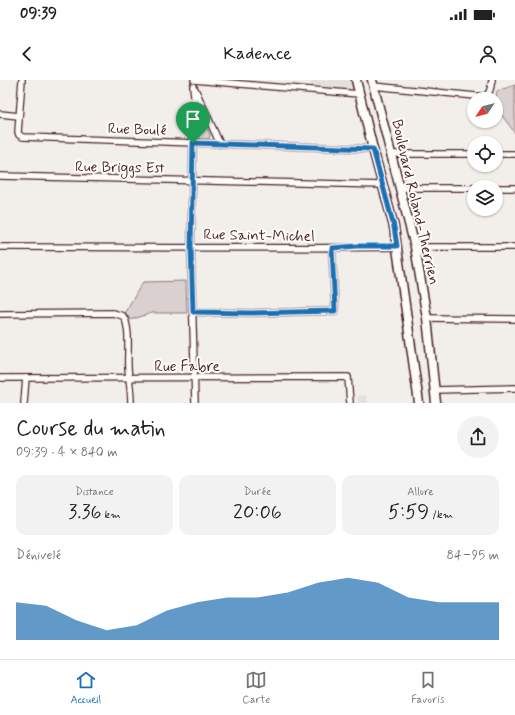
<!DOCTYPE html>
<html lang="fr">
<head>
<meta charset="utf-8">
<style>
	:root { --surface:#fff; --page:#f2f2f2; --text:#202124; --muted:#757577; --line:#e0e0e0; --accent:#1f6fb2 }
	body { margin:0; font-family:Mynerve,sans-serif; background:var(--page); color:var(--text); height:100vh; display:flex; flex-direction:column; font-size:15px; white-space:nowrap }
	* { box-sizing:border-box; margin:0 }
	p { font-size:13px; color:var(--muted) }
	.icon { flex:none; width:22px; height:22px; fill:none; stroke:currentColor; stroke-width:2; stroke-linecap:round; stroke-linejoin:round }
	.map { position:relative; height:323px; overflow:hidden }
	.side { display:flex; flex-direction:column; background:var(--surface); flex:1 }
	.side>* { flex:none }
	.needle { width:26px; rotate:235deg }
	.controls { position:absolute; left:467px; top:12px; display:grid; gap:8px }
	.controls a { display:grid; place-items:center; width:36px; height:36px; border-radius:50%; background:var(--surface); box-shadow:0 1px 3px #0004; font-size:20px }
	.pin { position:absolute; display:grid; place-items:center; width:34px; height:34px; color:#fff; margin:-41px -17px; border-radius:50% 50% 50% 0; rotate:-45deg; box-shadow:0 0 4px #0007 }
	.pin .icon { rotate:45deg }
	.round { display:grid; place-items:center; flex:none; width:42px; height:42px; border-radius:21px; background:var(--page) }
	.overview { display:flex; align-items:center; justify-content:space-between; height:68px; padding:0 16px }
	h1 { font-size:22px; font-weight:600; line-height:30px }
	.stats { display:grid; grid-template-columns:repeat(3,1fr); gap:6px; height:68px; padding:4px 16px }
	.stats div { display:grid; align-content:center; border-radius:10px; background:var(--page); text-align:center }
	.stats b { font-size:20px; font-weight:600 }
	.stats small { font-size:11px; font-weight:400 }
	.stats p { font-size:11px }
	.chart { height:112px; padding:8px 16px }
	.chart p { display:flex; justify-content:space-between }
	.chart svg { width:100%; height:72px; margin-top:4px; fill:var(--accent); opacity:.7 }
	.status { display:flex; justify-content:space-between; align-items:center; height:28px; padding:0 20px; background:var(--surface); direction:ltr }
	.status svg { height:11px; fill:currentColor }
	header { display:flex; justify-content:space-between; align-items:center; height:52px; padding:0 16px; background:var(--surface); font-size:18px; font-weight:600 }
	.menu { display:flex; justify-content:space-around; align-items:center; height:56px; border-top:1px solid var(--line); background:var(--surface); font-size:11px; color:var(--muted) }
	.menu a { display:grid; justify-items:center; gap:2px }
	.menu .on { color:var(--accent) }
	.map>svg:first-child { display:block }
</style>
</head>
<body>
<div class="status"><b>09:39</b><svg viewBox="0 0 49 12"><path d="M0 12V9h3v3zM5 12V6h3v6zM10 12V3h3v9zM15 12V0h3v12zM26 1h20v11H26zM47 4h2v5h-2z"/></svg></div>
<header><svg class="icon" aria-label="back" viewBox="0 0 24 24"><path d="M15 5l-7 7 7 7"/></svg>Kadence<svg class="icon" aria-label="person" viewBox="0 0 24 24"><circle cx="12" cy="8" r="4"/><path d="M4 21q1-7 8-7t8 7"/></svg></header>
<div class="map">
<svg width="515" height="323" viewBox="0 0 515 323">
	<rect width="100%" height="100%" fill="#f2efeb"/>
	<filter id="ink" filterUnits="userSpaceOnUse"><feTurbulence type="fractalNoise" baseFrequency=".025" numOctaves="2"/><feDisplacementMap in="SourceGraphic" scale="8" xChannelSelector="R" yChannelSelector="G"/><feConvolveMatrix kernelMatrix="1 2 1 2 8 2 1 2 1" color-interpolation-filters="sRGB"/></filter>
	<g filter="url(#ink)">
		<!-- built -->
		<g fill="#e5dfdd">
			<path d="M311,0H352L353,8L347,11L311,7Z"/>
			<path d="M366,315L367,323H358L357,316Z"/>
		</g>
		<!-- green -->
		<g fill="#d9d0cf" stroke="#92787d">
			<path d="M515,5V53C505,39 493,28 497,11Z"/>
			<path d="M200,32L210,55L209,59H199Z"/>
			<path d="M186,201L187,233H152L130,240L125,232L143,202Z"/>
		</g>
		<g fill="none" stroke-linecap="round" stroke-linejoin="round">
			<!-- street casing -->
			<g stroke="#4a1f2b" stroke-width="8">
				<g id="street">
					<path d="M22,0L18,52L19,55L23,57L373,69"/>
					<path d="M194,0L359,14"/>
					<path d="M193,6L194,16L191,167L195,323"/>
					<path d="M373,6L486,17L490,10L492,0"/>
					<path d="M195,9L220,64"/>
					<path d="M0,34L19,36"/>
					<path d="M391,74H474"/>
					<path d="M496,74H515"/>
					<path d="M0,96L383,105"/>
					<path d="M400,108H474"/>
					<path d="M496,108H515"/>
					<path d="M0,167C132,167 265,169 397,167"/>
					<path d="M415,167H515"/>
					<path d="M193,232L251,233L335,231L332,168"/>
					<path d="M0,234L113,233L123,236C131,246 127,275 128,288C129,300 131,311 131,323"/>
					<path d="M427,238L515,239"/>
					<path d="M0,298L348,297L350,323"/>
					<path d="M435,310L515,308"/>
					<path d="M24,323L26,298"/>
				</g>
			</g>
			<!-- secondary casing -->
			<g stroke="#4a1f2b" stroke-width="11">
				<g id="secondary">
					<path d="M356,0L373,69L394,147L419,323"/>
					<path d="M372,0L415,167L427,238L436,323"/>
				</g>
			</g>
			<!-- street -->
			<use href="#street" stroke="#fdfcf7" stroke-width="5.5"/>
			<!-- secondary -->
			<use href="#secondary" stroke="#fdfcf7" stroke-width="8"/>
		</g>
	</g>
	<g fill="none" stroke-linecap="round" stroke-linejoin="round" filter="url(#ink)">
		<!-- route casing -->
		<g stroke="#fff" stroke-width="8">
			<path id="route" d="M193,63L373,69L394,147L397,166H357L332,168L335,231L251,233L193,232L191,167Z"/>
		</g>
		<!-- route -->
		<use href="#route" stroke="#1f6fb2" stroke-width="5"/>
	</g>
	<g text-anchor="middle" stroke-width="4" stroke-linejoin="round" paint-order="stroke">
		<!-- street labels -->
		<g font-size="15" fill="#4a1f2b" stroke="#fdfcf7">
			<text transform="translate(137 49) rotate(2)" y="5">Rue Boulé</text>
			<text transform="translate(120 87) rotate(1)" y="5">Rue Briggs Est</text>
			<text transform="translate(416 122) rotate(77)" y="5">Boulevard Roland-Therrien</text>
			<text transform="translate(259 155) rotate(1)" y="5">Rue Saint-Michel</text>
			<text x="187" y="291">Rue Fabre</text>
		</g>
	</g>
</svg>
<div class="controls">
<a><svg class="needle" viewBox="-14 -14 28 28"><path d="M0-13l5 13h-10z" fill="#e53935"/><path d="M0 13l5-13h-10z" fill="#757577"/></svg></a>
<a><svg class="icon" aria-label="locate" viewBox="0 0 24 24"><circle cx="12" cy="12" r="6"/><path d="M12 2v4M12 18v4M2 12h4M18 12h4"/></svg></a>
<a><svg class="icon" aria-label="layers" viewBox="0 0 24 24"><path d="M12 4l9 5-9 5-9-5zM3 14l9 5 9-5"/></svg></a>
</div>
<div class="pin" style="left:193px;top:63px;background:#1e9e55"><svg class="icon" aria-label="arrive" viewBox="0 0 24 24"><path d="M6 21V4h12l-3 4 3 4H6"/></svg></div>
</div>
<section class="side">
<div class="overview"><div><h1>Course du matin</h1><p>09:39 · 4 × 840 m</p></div><a class="round"><svg class="icon" aria-label="share" viewBox="0 0 24 24"><path d="M12 15V3M7 8l5-5 5 5M5 13v7h14v-7"/></svg></a></div>
<div class="stats">
<div><p>Distance</p><b>3.36<small> km</small></b></div>
<div><p>Durée</p><b>20:06</b></div>
<div><p>Allure</p><b>5:59<small> /km</small></b></div>
</div>
<div class="chart"><p><span>Dénivelé</span>84–95 m</p>
<svg viewBox="0 0 160 44" preserveAspectRatio="none"><path d="M0 44V21L10 23L20 32L30 38L40 35L50 26L60 21L70 18L80 18L90 15L100 9L110 6L120 9L130 18L140 21L150 21L160 21V44z"/></svg>
</div>
</section>
<nav class="menu">
<a class="on"><svg class="icon" aria-label="home" viewBox="0 0 24 24"><path d="M3 11l9-7 9 7M6 9v11h12V9"/></svg>Accueil</a>
<a><svg class="icon" aria-label="map" viewBox="0 0 24 24"><path d="M3 6l6-2 6 2 6-2v14l-6 2-6-2-6 2zM9 4v14M15 6v14"/></svg>Carte</a>
<a><svg class="icon" aria-label="saved" viewBox="0 0 24 24"><path d="M7 4h10v16l-5-4-5 4z"/></svg>Favoris</a>
</nav>
</body>
</html>
